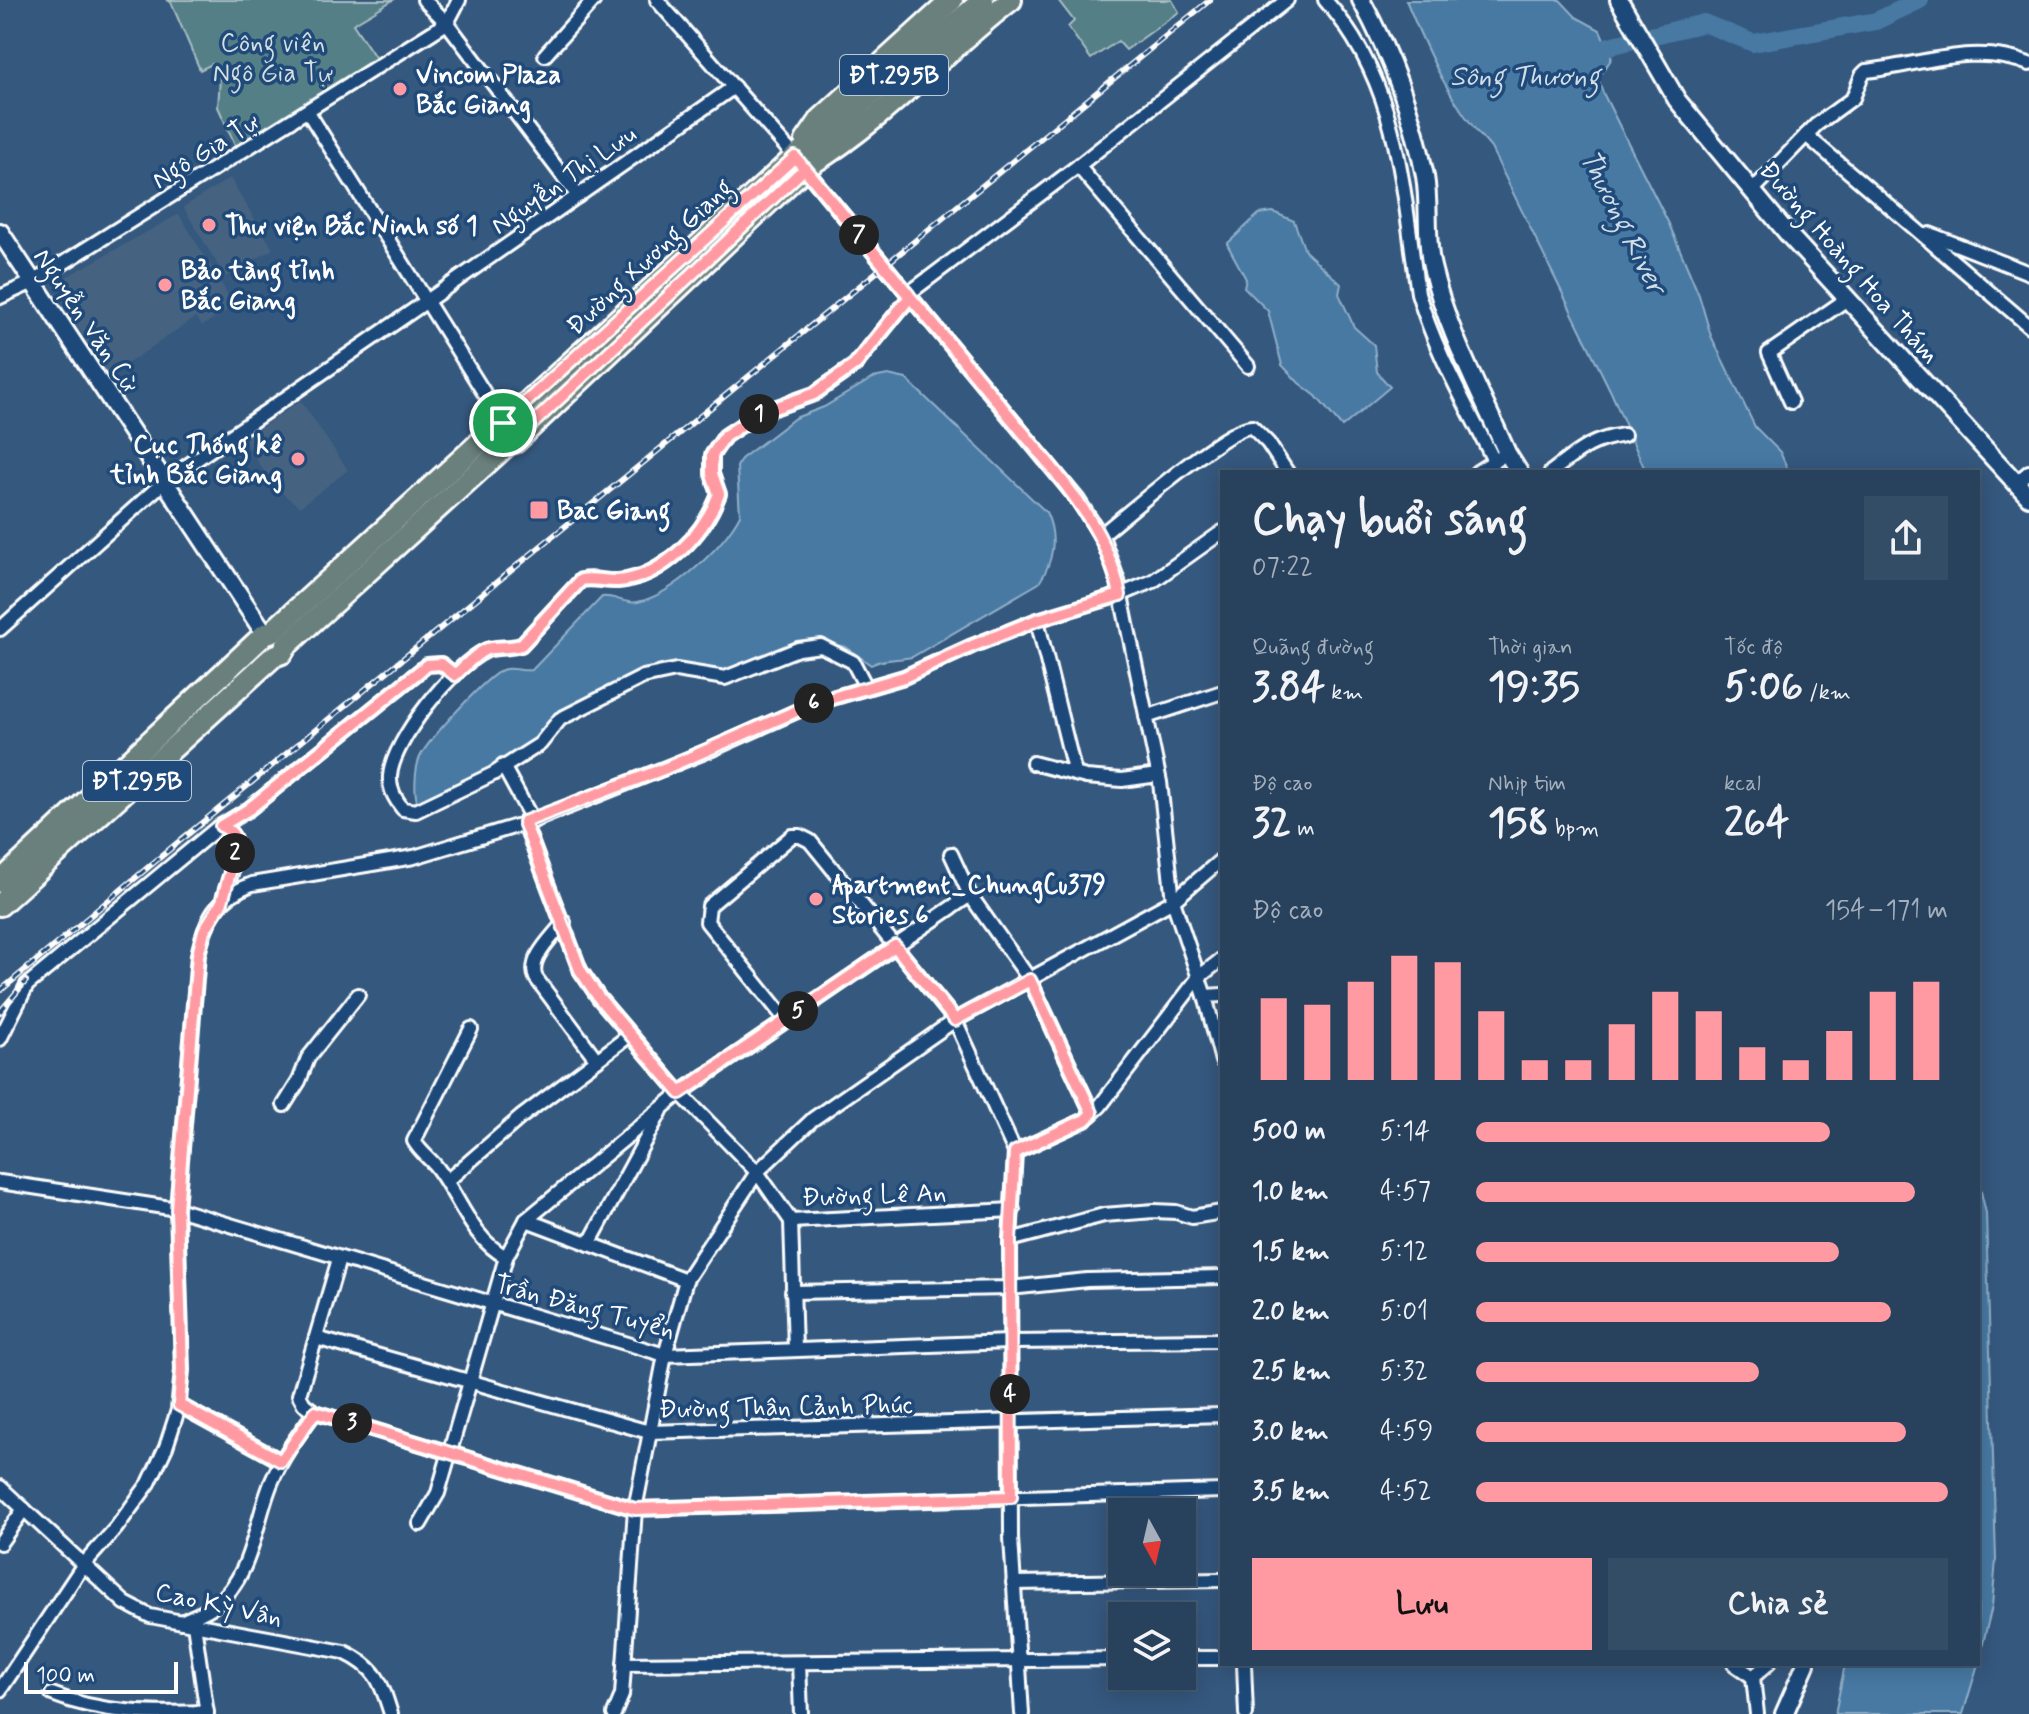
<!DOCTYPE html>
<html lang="vi">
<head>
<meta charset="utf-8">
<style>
	:root { --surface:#28425e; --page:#344d67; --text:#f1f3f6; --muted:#a5b0bc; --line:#445b73; --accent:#ff9aa2 }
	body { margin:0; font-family:Mynerve,sans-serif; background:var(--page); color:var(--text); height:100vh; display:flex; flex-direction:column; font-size:30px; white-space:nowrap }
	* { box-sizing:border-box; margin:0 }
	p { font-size:26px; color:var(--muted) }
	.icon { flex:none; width:44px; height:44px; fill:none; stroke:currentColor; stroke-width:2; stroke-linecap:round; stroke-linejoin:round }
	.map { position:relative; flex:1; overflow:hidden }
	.panel { position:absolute; left:1220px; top:470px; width:760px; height:1196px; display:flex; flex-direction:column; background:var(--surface); border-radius:0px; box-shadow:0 4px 20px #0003,0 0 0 2px var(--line) }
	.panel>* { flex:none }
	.needle { width:52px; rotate:172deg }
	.tools { position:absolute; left:1108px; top:1498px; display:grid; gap:16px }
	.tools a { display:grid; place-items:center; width:88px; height:88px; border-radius:0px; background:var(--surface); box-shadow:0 4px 20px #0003,0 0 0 2px var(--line); font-size:40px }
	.scale { position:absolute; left:24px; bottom:20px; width:154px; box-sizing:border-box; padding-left:8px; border:4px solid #fff; border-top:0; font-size:22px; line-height:28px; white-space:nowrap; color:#fff; -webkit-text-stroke:6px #1f4a7a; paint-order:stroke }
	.pin { position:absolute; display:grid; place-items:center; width:68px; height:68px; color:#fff; margin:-34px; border:4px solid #fff; border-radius:50%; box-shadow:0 2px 8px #0007 }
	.km { position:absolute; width:40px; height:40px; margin:-20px; border-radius:50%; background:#222; color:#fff; font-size:22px; line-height:40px; text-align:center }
	.round { display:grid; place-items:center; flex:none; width:84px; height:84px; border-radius:0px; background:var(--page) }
	.summary { display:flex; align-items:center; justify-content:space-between; height:136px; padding:0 32px }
	h1 { font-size:44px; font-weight:700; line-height:60px }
	.metrics { display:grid; grid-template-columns:repeat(3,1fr); gap:12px; height:136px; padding:8px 32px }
	.metrics div { display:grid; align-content:center }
	.metrics b { font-size:40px; font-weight:700 }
	.metrics small { font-size:22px; font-weight:400 }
	.metrics p { font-size:22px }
	.chart { height:224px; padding:16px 32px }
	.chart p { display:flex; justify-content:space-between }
	.chart svg { width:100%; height:144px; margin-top:8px; stroke:var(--accent); stroke-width:6 }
	.action { display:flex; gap:16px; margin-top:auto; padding:16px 32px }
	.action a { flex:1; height:92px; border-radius:0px; background:var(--accent); color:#111; font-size:32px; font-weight:700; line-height:92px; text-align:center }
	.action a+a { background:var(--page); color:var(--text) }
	ul { padding:0 32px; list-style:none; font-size:26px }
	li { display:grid; grid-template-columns:128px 96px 1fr; align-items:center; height:60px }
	li i { height:20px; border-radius:10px; background:var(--accent) }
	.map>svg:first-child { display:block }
</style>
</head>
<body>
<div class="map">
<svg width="2029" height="1714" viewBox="0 0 2029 1714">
	<rect width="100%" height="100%" fill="#35587e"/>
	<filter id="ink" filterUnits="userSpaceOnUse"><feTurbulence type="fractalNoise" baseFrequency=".0125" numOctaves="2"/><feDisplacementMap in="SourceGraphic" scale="16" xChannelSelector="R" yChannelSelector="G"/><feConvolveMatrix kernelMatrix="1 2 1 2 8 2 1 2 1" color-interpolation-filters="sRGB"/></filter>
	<g filter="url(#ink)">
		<!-- built -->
		<g fill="#446281">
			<path d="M230,178L273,249L225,277L183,207Z"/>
			<path d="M179,214L235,306L202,326L196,317L108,377L61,299L66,277Z"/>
			<path d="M301,401L348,470L300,507L274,487L243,439Z"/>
		</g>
		<!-- green -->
		<g fill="#547f87" stroke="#aabfc3" stroke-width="2">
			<path d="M166,0H393L353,24L377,60L236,147L218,107L220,78L212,64L200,70L171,2Z"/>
			<path d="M1058,0H1172L1179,12L1126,50L1118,41L1091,59L1068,27L1074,21Z"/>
		</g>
		<!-- water -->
		<g fill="#4679a3" stroke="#90afc8" stroke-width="2">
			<path d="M1406,0H1560L1576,17L1600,30L1612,58L1598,79L1604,95L1669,224L1699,295L1711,336L1755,427L1780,452L1789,472H1646L1611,392L1491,148C1451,105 1428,54 1406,0Z"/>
			<path d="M1273,212L1294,221L1305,251L1341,284L1339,294L1354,327L1374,345L1377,372L1390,387L1342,427L1316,396L1299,383L1282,365L1268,311L1244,287L1246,279L1227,244L1259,214Z"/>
			<path d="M888,375L906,379L1046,512C1058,537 1053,562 1039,583L912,657C898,660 882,658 871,665L846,647L837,645L808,650L735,678L675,670L583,710L563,723L549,744L539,753L431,809L419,806C413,796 415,768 420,757C428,740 486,677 502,670C511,666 522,672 532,670L602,597C615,595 625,605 638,602C674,594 723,547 740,515L737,467L741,459L795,418L824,407L873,378Z"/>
			<path d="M1978,1179L1986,1213L1996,1560L1992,1606L1978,1664Z"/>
			<path d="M1845,1664H1978L1963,1714H1835Z"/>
		</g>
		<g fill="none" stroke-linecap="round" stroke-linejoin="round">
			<!-- river -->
			<path stroke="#4679a3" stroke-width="18" d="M1585,52L1704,23L1753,43L1876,21L1920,0"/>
			<!-- minor casing -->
			<g stroke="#fff" stroke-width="18">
				<g id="minor">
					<path d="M424,0L447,23L578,196"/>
					<path d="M657,0L795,157L1078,500L1103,539L1118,581L1160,782L1173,901L1205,996L1222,1061"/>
					<path d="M1325,0C1400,84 1402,187 1418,293C1435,352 1467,406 1494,461"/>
					<path d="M545,55L594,0"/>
					<path d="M308,112L503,423"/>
					<path d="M1806,135L2029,326"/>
					<path d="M1078,166L1248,366"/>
					<path d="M1753,190L1816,125L1853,98L1862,75L1866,71C1920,65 1975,42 2029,64"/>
					<path d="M1930,234L2029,273"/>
					<path d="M908,294L1078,166L1287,0"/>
					<path d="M0,297L33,282L447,23L459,0"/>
					<path d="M1791,402L1769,353L1847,299"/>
					<path d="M1477,472L1501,457"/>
					<path d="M1551,472C1578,452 1589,440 1624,435"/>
					<path d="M2016,483L2029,472"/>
					<path d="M1101,535C1125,516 1229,425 1252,427L1268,443L1287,472"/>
					<path d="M1037,620L1075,774"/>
					<path d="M0,629L165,481L427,301L734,87"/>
					<path d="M866,687L853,662L821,646L798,649L725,678L676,670L643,677L560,719L540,744L493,774L416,811L403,809C395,799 389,789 390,776C393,740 453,666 485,651C495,646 509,649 521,645L581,580C594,577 605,582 618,581C664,577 704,534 719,494L712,474V455L725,436L760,413L814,394L855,365L910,297"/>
					<path d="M1146,717L1222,692"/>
					<path d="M1033,763L1086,777L1122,780L1158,775"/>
					<path d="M503,766L533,821"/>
					<path d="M524,822L580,970L599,998L680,1093L757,1172L791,1221L1013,1210"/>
					<path d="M221,826C249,840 229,876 223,899"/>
					<path d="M951,854L970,895L1030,980L1092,1113"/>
					<path d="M564,922C553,937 527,959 536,978L597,1060"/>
					<path d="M1205,996L1222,995"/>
					<path d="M786,1020L707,922L709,906L792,836H800L810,841L955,1020L1015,1152L1010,1240L1011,1538L1022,1714"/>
					<path d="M471,1029L414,1141C420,1152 431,1159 438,1169C460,1199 472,1239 506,1257"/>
					<path d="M0,1039L27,985L216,829L249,809L427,665L441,664L455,675"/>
					<path d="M284,1105L299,1081L308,1058L358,995"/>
					<path d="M1015,1152L1085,1120L1100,1106L1199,977L1222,959"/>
					<path d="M447,1181L521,1117L630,1035"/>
					<path d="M0,1182L177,1209L665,1355L1009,1342L1222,1340"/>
					<path d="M526,1220L686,1280"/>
					<path d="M791,1221L795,1349"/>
					<path d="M1010,1240L1104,1215L1154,1211L1176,1212L1192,1217L1222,1212"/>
					<path d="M589,1244L661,1111"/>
					<path d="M339,1259L299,1395L304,1404L315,1412L635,1509L1222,1491"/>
					<path d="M792,1292L1010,1288L1087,1280L1222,1277"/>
					<path d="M316,1338L649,1432L1222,1415"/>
					<path d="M179,1405L281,1461"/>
					<path d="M0,1487L125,1603L150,1616L344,1652C376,1667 381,1681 391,1714"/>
					<path d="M420,1524L438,1493L506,1257L526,1220L680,1093L970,895"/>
					<path d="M0,1543L24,1509"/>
					<path d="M1013,1583L1222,1580"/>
					<path d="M182,1622C193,1616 206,1612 215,1605C253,1577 255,1520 272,1481C283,1455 299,1434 315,1412"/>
					<path d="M194,1624L207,1714"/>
					<path d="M1182,1658H1222"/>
					<path d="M799,1663L801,1714"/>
					<path d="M624,1664L1122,1659"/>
					<path d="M1244,1664L1246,1714"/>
					<path d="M1734,1664L1753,1677"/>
					<path d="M0,1690L84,1564L116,1528L149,1483L166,1447L178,1410L182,1370L177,1209L198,955C206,919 216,898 252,884L414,857L533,821L710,750L815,703L904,677L972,646L1037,620L1120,595L1153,581L1222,532"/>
					<path d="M52,1694C101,1714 155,1714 207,1712"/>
					<path d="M614,1714L622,1695L635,1509L665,1355L686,1280L757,1172L813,1119L955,1020L1173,901L1222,859"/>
					<path d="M1757,1714L1753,1677L1768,1664"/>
				</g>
			</g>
			<!-- tertiary casing -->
			<g stroke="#fff" stroke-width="22">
				<g id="tertiary">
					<path d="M1361,0C1391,55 1413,115 1425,176C1430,206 1425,238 1432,267C1447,331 1481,393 1507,453L1519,472"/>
					<path d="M1619,0L1677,100L1788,234L2029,497"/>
					<path d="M0,232L265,634"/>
					<path d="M1784,1714L1806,1664"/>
				</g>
			</g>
			<!-- primary casing -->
			<g stroke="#fff" stroke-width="26">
				<g id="primary">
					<path d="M806,141L821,119L952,0"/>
					<path d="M811,164C885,119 943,52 1011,0"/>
					<path d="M0,882L265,634L273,631L499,425L506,422L795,157L829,131L983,0"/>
					<path d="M0,905L274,656L282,653L286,646L508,444L515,442L805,168L820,145"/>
				</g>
			</g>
			<!-- minor -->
			<use href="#minor" stroke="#1f4a7a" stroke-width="12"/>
			<!-- tertiary -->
			<use href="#tertiary" stroke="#1f4a7a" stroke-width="16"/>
			<!-- primary -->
			<use href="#primary" stroke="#6a807d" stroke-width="20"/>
			<!-- rail casing -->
			<g stroke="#fff" stroke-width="6">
				<g id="rail">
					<path d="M0,991L182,839L1210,0"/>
					<path d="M0,1012L26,981"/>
				</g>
			</g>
			<!-- rail -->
			<use href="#rail" stroke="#1f4a7a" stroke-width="3" stroke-dasharray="9" stroke-linecap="butt"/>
		</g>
	</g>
	<g fill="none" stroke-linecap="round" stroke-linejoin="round" filter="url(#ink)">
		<!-- route casing -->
		<g stroke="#fff" stroke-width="16">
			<path id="route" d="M503,423L795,157L910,297L855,365L814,394L760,413L725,436L712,455V474L719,494C704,534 664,577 618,581C605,582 594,577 581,580L521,645C508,649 496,646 487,649C475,654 465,666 455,675L441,664L427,665L249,809L221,826C232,831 235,835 237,847L222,902L204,931L198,955L177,1209L182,1370L179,1405L281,1461L315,1412L635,1509L1011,1497L1010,1240L1015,1152L1085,1120L1092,1113L1030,980L955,1020L895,946L680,1093L599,998L580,970L524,822L666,768L815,703L904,677L972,646L1037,620L1120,595C1107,526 1059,477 1016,424C981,382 946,339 910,297L908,294L805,168L512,443L506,444L498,439L497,429L503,423"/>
		</g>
		<!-- route -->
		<use href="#route" stroke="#ff9aa2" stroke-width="10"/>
	</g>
	<!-- markers -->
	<g fill="#ff9aa2" stroke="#1f4a7a" stroke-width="3">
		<circle cx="400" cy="89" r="8"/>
		<circle cx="209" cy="225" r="8"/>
		<circle cx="165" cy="285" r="8"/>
		<circle cx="298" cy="459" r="8"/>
		<rect x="529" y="500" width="20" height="20" rx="4"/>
		<circle cx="816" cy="899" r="8"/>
	</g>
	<g text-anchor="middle" stroke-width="7" stroke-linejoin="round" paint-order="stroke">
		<!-- shield labels -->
		<g fill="#1f4a7a" stroke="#bcc9d7" stroke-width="2">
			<rect x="840" y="55" width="108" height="40" rx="6"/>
			<rect x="83" y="761" width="108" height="40" rx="6"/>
		</g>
		<g font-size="24" font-weight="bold" fill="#fff">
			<text x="894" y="83">ĐT.295B</text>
			<text x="137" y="789">ĐT.295B</text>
		</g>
		<!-- park labels -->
		<g font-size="26" fill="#d4dfe1" stroke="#1f4a7a">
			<text x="273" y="51">Công viên<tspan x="273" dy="30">Ngô Gia Tự</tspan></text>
		</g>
		<!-- poi labels -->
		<g font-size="26" font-weight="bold" fill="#fff" stroke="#1f4a7a" text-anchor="start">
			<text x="416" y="83">Vincom Plaza<tspan x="416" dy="30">Bắc Giang</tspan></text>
			<text x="225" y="234">Thư viện Bắc Ninh số 1</text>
			<text x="181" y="279">Bảo tàng tỉnh<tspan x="181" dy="30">Bắc Giang</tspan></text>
			<text x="282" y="453" text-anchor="end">Cục Thống kê<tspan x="282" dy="30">tỉnh Bắc Giang</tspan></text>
			<text x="557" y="519">Bac Giang</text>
			<text x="832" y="893">Apartment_ChungCu379<tspan x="832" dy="30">Stories 6</tspan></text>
		</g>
		<!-- street labels -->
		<g font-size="26" fill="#fff" stroke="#1f4a7a">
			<text transform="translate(205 150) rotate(-32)" y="9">Ngô Gia Tự</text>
			<text transform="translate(563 179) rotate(-35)" y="9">Nguyễn Thị Lưu</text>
			<text transform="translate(649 256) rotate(-43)" y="9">Đường Xương Giang</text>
			<text transform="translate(1850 262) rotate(49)" y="9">Đường Hoàng Hoa Thám</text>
			<text transform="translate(87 320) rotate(56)" y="9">Nguyễn Văn Cừ</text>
			<text transform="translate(874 1194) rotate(-2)" y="9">Đường Lê An</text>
			<text transform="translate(585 1306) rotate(15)" y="9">Trần Đăng Tuyển</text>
			<text transform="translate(786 1406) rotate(-1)" y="9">Đường Thân Cảnh Phúc</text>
			<text transform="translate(219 1604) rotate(12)" y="9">Cao Kỳ Vân</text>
		</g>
		<!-- water labels -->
		<g font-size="28" font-style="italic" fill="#d1dee8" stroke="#1f4a7a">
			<text x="1525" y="85">Sông Thương</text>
			<text transform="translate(1624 221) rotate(63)" y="10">Thương River</text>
		</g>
	</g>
</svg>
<div class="tools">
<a><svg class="needle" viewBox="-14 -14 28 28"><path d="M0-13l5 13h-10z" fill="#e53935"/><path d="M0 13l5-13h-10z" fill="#a5b0bc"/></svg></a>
<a><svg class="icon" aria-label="layers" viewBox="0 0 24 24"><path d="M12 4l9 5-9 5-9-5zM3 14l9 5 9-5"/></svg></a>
</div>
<div class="scale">100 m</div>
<div class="pin" style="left:503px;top:423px;background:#1e9e55"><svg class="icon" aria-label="arrive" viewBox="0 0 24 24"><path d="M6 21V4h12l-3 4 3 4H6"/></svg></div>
<b class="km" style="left:759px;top:414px">1</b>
<b class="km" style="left:235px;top:853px">2</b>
<b class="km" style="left:352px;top:1423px">3</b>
<b class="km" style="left:1010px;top:1394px">4</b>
<b class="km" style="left:798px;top:1011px">5</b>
<b class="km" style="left:814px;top:703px">6</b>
<b class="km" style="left:859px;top:235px">7</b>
<section class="panel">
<div class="summary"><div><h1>Chạy buổi sáng</h1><p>07:22</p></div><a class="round"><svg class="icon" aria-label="share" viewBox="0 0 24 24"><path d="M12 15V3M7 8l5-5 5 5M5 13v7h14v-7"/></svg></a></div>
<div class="metrics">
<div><p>Quãng đường</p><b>3.84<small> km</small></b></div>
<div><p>Thời gian</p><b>19:35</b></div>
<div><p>Tốc độ</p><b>5:06<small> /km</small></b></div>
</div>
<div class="metrics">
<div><p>Độ cao</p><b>32<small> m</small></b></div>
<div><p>Nhịp tim</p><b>158<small> bpm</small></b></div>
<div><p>kcal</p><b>264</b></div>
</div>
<div class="chart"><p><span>Độ cao</span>154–171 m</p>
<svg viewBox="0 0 160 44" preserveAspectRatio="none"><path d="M5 44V19M15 44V21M25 44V14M35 44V6M45 44V8M55 44V23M65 44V38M75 44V38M85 44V27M95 44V17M105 44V23M115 44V34M125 44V38M135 44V29M145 44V17M155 44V14"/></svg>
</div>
<ul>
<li><b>500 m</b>5:14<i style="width:75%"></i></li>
<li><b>1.0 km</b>4:57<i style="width:93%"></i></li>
<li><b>1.5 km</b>5:12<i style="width:77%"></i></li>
<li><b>2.0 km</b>5:01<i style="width:88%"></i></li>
<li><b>2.5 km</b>5:32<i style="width:60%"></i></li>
<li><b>3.0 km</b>4:59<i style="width:91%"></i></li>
<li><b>3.5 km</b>4:52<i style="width:100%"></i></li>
</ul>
<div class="action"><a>Lưu</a><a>Chia sẻ</a></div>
</section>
</div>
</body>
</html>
